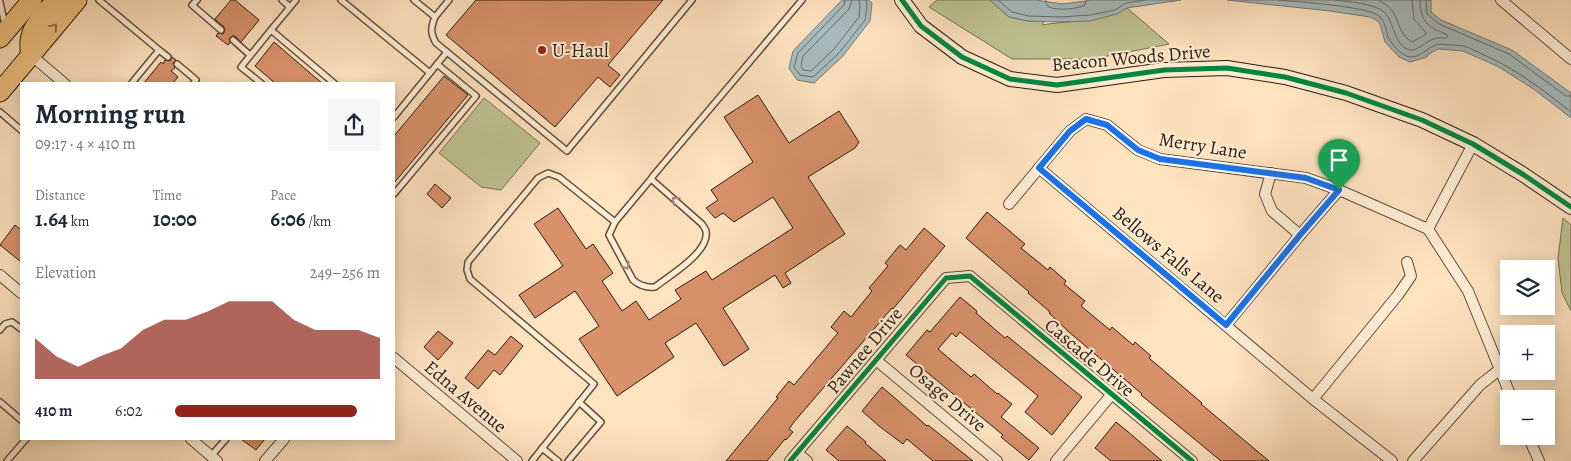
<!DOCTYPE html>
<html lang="en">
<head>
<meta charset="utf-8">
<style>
	:root { --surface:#fff; --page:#f6f6f7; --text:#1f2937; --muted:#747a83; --accent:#8f2418 }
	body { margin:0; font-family:Alegreya,serif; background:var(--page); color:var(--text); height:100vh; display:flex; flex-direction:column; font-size:19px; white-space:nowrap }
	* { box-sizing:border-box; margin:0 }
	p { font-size:16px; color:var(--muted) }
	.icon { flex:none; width:28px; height:28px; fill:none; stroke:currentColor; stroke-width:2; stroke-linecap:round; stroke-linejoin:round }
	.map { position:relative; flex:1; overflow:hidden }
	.panel { position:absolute; left:20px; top:82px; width:375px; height:358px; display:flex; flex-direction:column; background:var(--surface); border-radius:0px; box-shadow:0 2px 12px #0003 }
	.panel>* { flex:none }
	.buttons { position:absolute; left:1500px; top:260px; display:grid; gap:10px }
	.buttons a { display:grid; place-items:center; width:55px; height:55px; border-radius:0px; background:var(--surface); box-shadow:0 2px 12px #0003; font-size:25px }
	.pin { position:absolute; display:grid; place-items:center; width:42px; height:42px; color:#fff; margin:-51px -21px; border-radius:50% 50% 50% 0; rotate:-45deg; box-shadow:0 0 5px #0007 }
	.pin .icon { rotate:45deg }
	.round { display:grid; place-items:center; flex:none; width:52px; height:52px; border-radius:0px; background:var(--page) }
	.overview { display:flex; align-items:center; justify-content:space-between; height:85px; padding:0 15px }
	h1 { font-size:28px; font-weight:600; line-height:38px }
	.stats { display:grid; grid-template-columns:repeat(3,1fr); gap:8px; height:85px; padding:5px 15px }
	.stats div { display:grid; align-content:center }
	.stats b { font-size:21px; font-weight:600 }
	.stats small { font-size:14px; font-weight:400 }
	.stats p { font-size:14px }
	.chart { height:140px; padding:10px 15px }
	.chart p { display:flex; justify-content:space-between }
	.chart svg { width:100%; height:90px; margin-top:5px; fill:var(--accent); opacity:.7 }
	ul { padding:0 15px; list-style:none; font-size:16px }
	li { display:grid; grid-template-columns:80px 60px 1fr; align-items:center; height:38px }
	li i { height:12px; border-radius:6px; background:var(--accent) }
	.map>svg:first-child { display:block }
</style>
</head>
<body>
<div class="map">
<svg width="1571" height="461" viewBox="0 0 1571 461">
	<rect width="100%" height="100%" fill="#fee3bf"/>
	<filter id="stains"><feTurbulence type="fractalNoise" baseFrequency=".004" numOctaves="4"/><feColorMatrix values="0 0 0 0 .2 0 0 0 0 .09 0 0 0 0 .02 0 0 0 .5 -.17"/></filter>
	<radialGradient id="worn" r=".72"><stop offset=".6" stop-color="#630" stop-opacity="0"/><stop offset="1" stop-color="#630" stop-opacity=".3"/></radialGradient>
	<!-- green -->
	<g fill="#bfc492" stroke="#767051">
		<path d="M937,0H990L1009,17L1028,21H1044L1042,25C1071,20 1101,23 1127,8L1169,44L1092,59H1012L929,7Z"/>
		<path d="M484,98L540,143L501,190L481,187L439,153Z"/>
		<path d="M1563,218L1571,225V311L1562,293L1558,258Z"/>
	</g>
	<!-- water -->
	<g fill="#a6bbbe" stroke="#767b78">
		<path d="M842,0H868L872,3L870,21L843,56L814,83L797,80L789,68L793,51Z"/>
		<path d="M990,0H1036L1062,4L1094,0H1181L1127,8L1117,14L1090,21L1060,22L1028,21L1009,17Z"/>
		<path d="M1227,0H1431V12L1441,20L1512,50L1571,93V118L1535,90L1499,67L1463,51L1438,49L1429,54L1427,57L1410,62L1399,57L1385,42L1380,24L1376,20L1370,17L1330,11Z"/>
	</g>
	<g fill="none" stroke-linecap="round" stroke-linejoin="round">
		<!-- shore -->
		<g stroke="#6a6b67" stroke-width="1">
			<path d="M845,0L844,5L798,53L794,67L800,75L813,77L839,53L865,20L867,6L866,0"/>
			<path d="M852,0L849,9L803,56L801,66L803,70L811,71L834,49L859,17L860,7L859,0"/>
			<path d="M998,0L1012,12L1029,16L1060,17L1090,15L1115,10L1126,3L1145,0"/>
			<path d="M1046,0C1046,4 1046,5 1049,7C1056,11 1079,9 1085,5L1086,0"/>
			<path d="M1278,0C1297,2 1367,6 1379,16C1385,21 1386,30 1388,37C1391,44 1402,56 1410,57C1422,58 1429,44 1441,44C1448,45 1457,45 1464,46C1470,48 1476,51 1482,54C1515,68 1543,90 1571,112"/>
			<path d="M1335,0C1348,2 1374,3 1384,12C1394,20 1394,47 1410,50C1418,51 1426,41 1434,39C1438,37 1442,38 1446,38L1448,36L1446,34C1427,27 1420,21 1420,0"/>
			<path d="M1378,0C1404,12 1392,29 1412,42L1425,35L1426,33L1414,19L1412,0"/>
			<path d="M1426,0L1427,14L1439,24L1509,54L1566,96H1571"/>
		</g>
	</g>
	<!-- building -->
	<g fill="#d8916b" stroke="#2d1b10">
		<path d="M231,0H235L259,20L241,42L235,36H232L229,39L230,43L228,45L216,36L218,33L223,34L225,30L224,27L215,19Z"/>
		<path d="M476,0H663L608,65L620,75L610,87L598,77L555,127L446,35Z"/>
		<path d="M274,42L323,84H276L255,66Z"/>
		<path d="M172,57L176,60L173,63L175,68L171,71L178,77L172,84H143L161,62L163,64L165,60L170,61Z"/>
		<path d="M444,76L468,95L394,183V136Z"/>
		<path d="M758,95L789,143L839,111L859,142L855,148L808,177L845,234L785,273L791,283L783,288L775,275L723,308L749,349L724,366L696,323L665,343L674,357L617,396L579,339L599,326L575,291L535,318L519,295L563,266L534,224L558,208L586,249L593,244L613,273L602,281L622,311L636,301L649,320L681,299L675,290L706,271L712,280L793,228L773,197L734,222L723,213L715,218L706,208L718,200L711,190L753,162L724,117Z"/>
		<path d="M435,184L451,198L442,208L427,194Z"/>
		<path d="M987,212L1025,244L1021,248L1048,270L1050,267L1066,281L1064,284L1085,301L1081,306L1110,330L1112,327L1133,345L1135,342L1151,356L1149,358L1202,403L1201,404L1269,461H1221L1141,395L1142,394L1069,332L1049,313L1050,312L1028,293L1029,292L966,238Z"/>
		<path d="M15,225L21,230V262L0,245Z"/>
		<path d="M924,228L945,246L893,309L892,308L794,422L789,429L793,432L786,440L785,439L767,461H726L778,398L776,397L789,381L794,385L838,333L831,327L844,311L851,317L872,291L869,288L888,266L885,263L900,245L906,250Z"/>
		<path d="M960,297L977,311L976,313L1005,338L1007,336L1082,397L1052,435L1025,412L1038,396L960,332L956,337L952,333L938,349L971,377L974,374L997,394L998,393L1012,404L1001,417L1039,448L1029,460L1001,437L1003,435L906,355L927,330L930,332Z"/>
		<path d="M438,331L453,343L438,360L424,347Z"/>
		<path d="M511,336L523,346L500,375L494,370L478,389L465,378L488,350L495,355Z"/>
		<path d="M882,387L927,426L928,425L973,461H933L907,439L903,444L879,426L862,411Z"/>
		<path d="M1116,422L1133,436L1162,461H1111L1095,448Z"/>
		<path d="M847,426L866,442L865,443L886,461H839L826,450Z"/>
		<path d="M241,439H265L256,450Z"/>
	</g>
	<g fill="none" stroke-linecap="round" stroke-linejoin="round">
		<!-- lane casing -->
		<g stroke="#614d3c" stroke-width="8">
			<g id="lane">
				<path d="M99,0L159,50L131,84"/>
				<path d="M197,0L192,5L221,30"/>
				<path d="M282,0L290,7"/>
				<path d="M296,0L271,30L335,84"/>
				<path d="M341,0L430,73"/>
				<path d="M414,0L435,17C431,27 430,33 436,43L567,151L692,0"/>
				<path d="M0,2L5,25"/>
				<path d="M435,17L449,0"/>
				<path d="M233,40L250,55"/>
				<path d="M159,50L168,57"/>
				<path d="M177,64L196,80L193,84"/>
				<path d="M262,84L241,67L271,30"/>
				<path d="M0,112L21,130"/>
				<path d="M394,117L447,52"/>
				<path d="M651,179L702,224C703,226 705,228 706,231C710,252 669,276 655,287C646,288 640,286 633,280L609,235L615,222L651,179L653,176L802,0"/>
				<path d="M394,194L476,96L437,64"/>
				<path d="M0,330L5,324L12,322L21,329"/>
				<path d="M0,402L21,420"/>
				<path d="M542,448L558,461"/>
				<path d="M211,456L226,439"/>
				<path d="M7,461L26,439"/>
				<path d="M532,461L594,384L470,279L467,270L468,262L538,178L548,173L559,177L615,222"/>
				<path d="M568,461L601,422L579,402"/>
			</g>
		</g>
		<!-- street casing -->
		<g stroke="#614d3c" stroke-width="12">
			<g id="street">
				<path d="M1501,0L1571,59"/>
				<path d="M31,55L65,84"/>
				<path d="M1039,168L1313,399L1392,461"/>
				<path d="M1271,173L1265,194L1272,211L1300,235"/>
				<path d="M1009,204L1070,131L1086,119L1107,125L1138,150L1160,159L1306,178L1339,190L1428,229"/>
				<path d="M1428,229L1468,291L1512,399"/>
				<path d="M1428,229L1473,144"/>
				<path d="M0,275L21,293"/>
				<path d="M1226,325L1300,235L1339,190"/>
				<path d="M394,358L517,461"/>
				<path d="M876,360L997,461"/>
				<path d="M1313,399L1398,295L1411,276L1407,262"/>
				<path d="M1528,436L1539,461"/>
				<path d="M191,439L217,461"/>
				<path d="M797,453L807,461"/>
				<path d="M265,461L284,439"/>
				<path d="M790,461L946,278L970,276L1192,461"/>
				<path d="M1056,461L1112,394"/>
				<path d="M1413,461L1480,385L1499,370"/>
			</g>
		</g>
		<!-- secondary casing -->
		<g stroke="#2d1b10" stroke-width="16">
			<path id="secondary" d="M902,0L921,26L962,57L1010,79L1057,85L1164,70L1227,68L1285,77L1346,93L1422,120L1473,144L1524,175L1571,207"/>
		</g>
		<!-- highway casing -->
		<g stroke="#2d1b10" stroke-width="21">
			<g id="highway">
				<path d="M0,38L32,0"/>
				<path d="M31,55C25,30 42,18 56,0"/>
				<path d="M0,92L77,0"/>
			</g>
		</g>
		<!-- lane -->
		<use href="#lane" stroke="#feedd5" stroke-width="5"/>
		<!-- street -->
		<use href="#street" stroke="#feedd5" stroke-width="10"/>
		<!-- secondary -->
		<use href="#secondary" stroke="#feedd5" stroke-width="14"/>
		<!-- highway -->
		<use href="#highway" stroke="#efc280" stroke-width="19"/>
		<!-- cycleway casing -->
		<g stroke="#feedd5" stroke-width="8">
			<g id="cycleway">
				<path d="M902,0L921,26L962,57L1010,79L1057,85L1164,70L1227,68L1285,77L1346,93L1422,120L1473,144L1524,175L1571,207"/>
				<path d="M790,461L946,278L970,276L1192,461"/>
			</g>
		</g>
		<!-- cycleway -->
		<use href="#cycleway" stroke="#00873e" stroke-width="5"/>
	</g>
	<!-- one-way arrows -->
	<defs><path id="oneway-chevron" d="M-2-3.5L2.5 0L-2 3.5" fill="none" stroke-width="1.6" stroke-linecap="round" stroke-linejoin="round" transform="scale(1.25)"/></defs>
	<use stroke="#8e6e48" href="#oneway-chevron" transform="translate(54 27) rotate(-50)"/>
	<g stroke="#a08e7c">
		<use href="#oneway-chevron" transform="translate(675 200) rotate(-139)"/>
		<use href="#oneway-chevron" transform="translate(626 266) rotate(62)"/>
	</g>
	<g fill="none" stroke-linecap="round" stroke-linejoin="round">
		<!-- route casing -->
		<g stroke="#fff" stroke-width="10">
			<path id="route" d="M1086,119L1107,125L1138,150L1160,159L1306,178L1339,190L1300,235L1226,325L1039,168L1070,131Z"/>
		</g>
		<!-- route -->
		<use href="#route" stroke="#1a73e8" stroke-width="6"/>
	</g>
	<!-- markers -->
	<circle fill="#8f2418" stroke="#feedd5" stroke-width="2" cx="542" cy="50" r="5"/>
	<g text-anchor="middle" stroke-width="4" stroke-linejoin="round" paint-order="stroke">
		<!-- poi labels -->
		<g font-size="19" fill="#2d1b10" stroke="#feedd5" text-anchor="start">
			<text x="552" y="57">U-Haul</text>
		</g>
		<!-- street labels -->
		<g font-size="19" fill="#2d1b10" stroke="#feedd5">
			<text transform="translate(1131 57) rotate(-5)" y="7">Beacon Woods Drive</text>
			<text transform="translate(1203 145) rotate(9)" y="7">Merry Lane</text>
			<text transform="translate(1169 254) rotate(40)" y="7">Bellows Falls Lane</text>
			<text transform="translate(864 350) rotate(-50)" y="7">Pawnee Drive</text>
			<text transform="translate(1090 357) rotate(40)" y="7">Cascade Drive</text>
			<text transform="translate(466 396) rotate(40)" y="7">Edna Avenue</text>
			<text transform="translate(948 397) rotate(40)" y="7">Osage Drive</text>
		</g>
	</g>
	<rect width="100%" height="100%" filter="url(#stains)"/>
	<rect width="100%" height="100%" fill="url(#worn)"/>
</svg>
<div class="buttons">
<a><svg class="icon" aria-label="layers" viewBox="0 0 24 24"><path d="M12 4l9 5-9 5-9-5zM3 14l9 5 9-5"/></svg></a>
<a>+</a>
<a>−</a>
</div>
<div class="pin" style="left:1339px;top:190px;background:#1e9e55"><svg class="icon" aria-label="arrive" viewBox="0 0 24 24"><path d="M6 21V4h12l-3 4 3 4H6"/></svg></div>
<section class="panel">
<div class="overview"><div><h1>Morning run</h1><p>09:17 · 4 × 410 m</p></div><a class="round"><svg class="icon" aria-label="share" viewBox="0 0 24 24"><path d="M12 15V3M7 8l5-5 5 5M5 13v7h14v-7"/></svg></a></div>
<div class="stats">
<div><p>Distance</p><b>1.64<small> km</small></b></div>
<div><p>Time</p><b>10:00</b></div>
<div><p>Pace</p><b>6:06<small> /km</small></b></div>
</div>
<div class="chart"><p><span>Elevation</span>249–256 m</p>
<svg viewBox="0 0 160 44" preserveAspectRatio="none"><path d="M0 44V24L10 33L20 38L30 33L40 29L50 20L60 15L70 15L80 11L90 6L100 6L110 6L120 15L130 20L140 20L150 20L160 24V44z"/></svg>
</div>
<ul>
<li><b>410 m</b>6:02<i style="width:89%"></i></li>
</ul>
</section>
</div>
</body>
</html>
